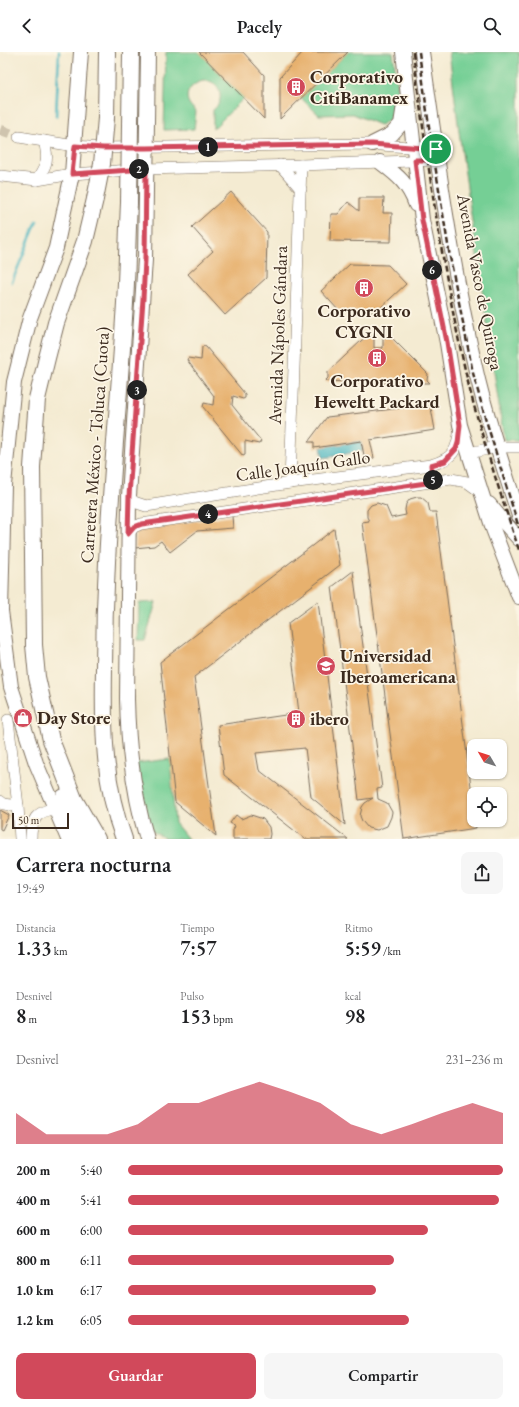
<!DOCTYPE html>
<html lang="es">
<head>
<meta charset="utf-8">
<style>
	:root { --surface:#fff; --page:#f6f6f6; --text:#202124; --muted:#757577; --accent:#d1495b }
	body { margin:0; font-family:"EB Garamond",serif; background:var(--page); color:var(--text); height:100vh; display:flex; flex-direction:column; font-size:15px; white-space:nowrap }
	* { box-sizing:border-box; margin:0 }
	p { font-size:13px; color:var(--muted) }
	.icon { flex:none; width:22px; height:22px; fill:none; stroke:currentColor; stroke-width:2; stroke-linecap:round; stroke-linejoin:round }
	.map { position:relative; height:787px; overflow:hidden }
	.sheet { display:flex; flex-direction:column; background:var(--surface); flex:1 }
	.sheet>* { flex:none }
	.needle { width:26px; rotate:309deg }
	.controls { position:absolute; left:467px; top:687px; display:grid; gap:8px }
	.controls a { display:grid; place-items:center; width:40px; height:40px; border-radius:8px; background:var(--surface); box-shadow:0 1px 3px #0004; font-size:20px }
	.scale { position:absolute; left:12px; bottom:10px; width:57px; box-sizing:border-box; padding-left:4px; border:2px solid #3b2a1e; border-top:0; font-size:11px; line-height:14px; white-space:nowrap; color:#3b2a1e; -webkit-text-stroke:3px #fcf5e5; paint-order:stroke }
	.pin { position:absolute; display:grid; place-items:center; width:34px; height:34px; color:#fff; margin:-17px; border:2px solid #fff; border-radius:50%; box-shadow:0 1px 4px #0007 }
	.km { position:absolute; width:20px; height:20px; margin:-10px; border-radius:50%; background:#222; color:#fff; font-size:11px; line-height:20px; text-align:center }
	.round { display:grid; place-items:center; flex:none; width:42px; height:42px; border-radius:8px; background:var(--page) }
	.overview { display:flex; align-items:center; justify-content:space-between; height:68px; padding:0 16px }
	h1 { font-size:22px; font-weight:600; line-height:30px }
	.figures { display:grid; grid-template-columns:repeat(3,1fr); gap:6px; height:68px; padding:4px 16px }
	.figures div { display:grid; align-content:center }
	.figures b { font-size:20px; font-weight:600 }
	.figures small { font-size:11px; font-weight:400 }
	.figures p { font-size:11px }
	.chart { height:112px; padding:8px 16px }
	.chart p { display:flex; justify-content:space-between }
	.chart svg { width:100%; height:72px; margin-top:4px; fill:var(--accent); opacity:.7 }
	.button { display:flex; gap:8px; margin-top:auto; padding:8px 16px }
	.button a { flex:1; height:46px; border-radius:8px; background:var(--accent); color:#fff; font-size:16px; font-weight:600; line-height:46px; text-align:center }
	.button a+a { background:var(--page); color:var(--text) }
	ul { padding:0 16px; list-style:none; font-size:13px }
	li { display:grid; grid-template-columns:64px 48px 1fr; align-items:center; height:30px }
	li i { height:10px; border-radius:5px; background:var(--accent) }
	header { display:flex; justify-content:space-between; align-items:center; height:52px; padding:0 16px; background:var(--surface); font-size:18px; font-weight:600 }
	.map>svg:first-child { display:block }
</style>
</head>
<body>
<header><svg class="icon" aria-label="back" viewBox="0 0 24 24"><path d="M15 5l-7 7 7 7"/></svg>Pacely<svg class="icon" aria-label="search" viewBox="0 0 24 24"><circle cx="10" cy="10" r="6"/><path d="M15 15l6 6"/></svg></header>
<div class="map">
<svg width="519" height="787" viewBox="0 0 519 787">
	<rect width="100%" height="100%" fill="#fcf5e5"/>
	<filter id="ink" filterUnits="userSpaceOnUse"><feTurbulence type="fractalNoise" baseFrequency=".025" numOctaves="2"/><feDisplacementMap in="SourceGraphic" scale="8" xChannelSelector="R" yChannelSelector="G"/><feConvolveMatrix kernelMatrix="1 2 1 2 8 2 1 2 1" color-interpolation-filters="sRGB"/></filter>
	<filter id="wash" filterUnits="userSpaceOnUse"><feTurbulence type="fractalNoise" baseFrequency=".012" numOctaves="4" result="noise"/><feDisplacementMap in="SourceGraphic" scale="16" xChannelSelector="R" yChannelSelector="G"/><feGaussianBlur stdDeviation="0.9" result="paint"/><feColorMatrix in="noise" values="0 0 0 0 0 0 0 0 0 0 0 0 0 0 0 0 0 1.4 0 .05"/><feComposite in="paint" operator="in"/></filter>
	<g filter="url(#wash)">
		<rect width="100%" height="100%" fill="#f4ebd2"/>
		<!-- green -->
		<g fill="#75cf95" stroke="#587c5a">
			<path d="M166,0H199L244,46L213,77V58C218,54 221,49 220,42C215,13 168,38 196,59L194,77L164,78Z"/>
			<path d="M348,0H393C394,12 402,49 397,59C393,66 387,70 380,73L353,62L319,63L301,46Z"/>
			<path d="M449,0H519V388H504L460,87Z"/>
			<path d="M156,550L145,588H138L139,551Z"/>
			<path d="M170,707L175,771L188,787H166L152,779L147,764L136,711Z"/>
		</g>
		<!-- water -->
		<path fill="#47b6c1" stroke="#417070" d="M361,389L363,399L323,406L321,395Z"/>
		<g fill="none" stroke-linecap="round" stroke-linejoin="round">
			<!-- stream -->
			<g stroke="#47b6c1" stroke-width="2.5">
				<path d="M56,64L59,0"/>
				<path d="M12,230L37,169"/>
			</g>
		</g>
		<g id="blocks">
			<!-- building -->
			<g fill="#e7b16e">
				<path d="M199,0H243L264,23V67Z"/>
				<path d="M303,0H348L280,67V25Z"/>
				<path d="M231,140L267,180L266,226L225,263L188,222L213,199L192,175Z"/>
				<path d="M359,146H384L383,161H392L391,190L330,189L331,162H338L348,150L359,159Z"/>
				<path d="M350,212L388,213L406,232L376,260L339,259L321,239Z"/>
				<path d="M374,284V296H383V285H391L428,322L427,328L430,331H382V328H373V331L325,329L328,326V320L362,288L366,285Z"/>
				<path d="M204,294L206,295L245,342V346L243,347L233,344L232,353L261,389L259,392L245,389V403L243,404L203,355L204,351L213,353L214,344L187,308L188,306L201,308L202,295Z"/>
				<path d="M427,353L428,356H431L435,378L370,388L374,406L365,408L361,389L314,396V390H308L327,365Z"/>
				<path d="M417,445H421L428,451L430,460H436L474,758V768H475L476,776L404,787L362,470L369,469L367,465V458L371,453L377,451L386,454L391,466L406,463L405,458L406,452L410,447Z"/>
				<path d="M232,464L233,476L197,479L170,500L161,489L154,494L135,496L136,477Z"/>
				<path d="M334,477L340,513L194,625L216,784L175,750L160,610Z"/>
				<path d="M353,519L382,736L377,737L378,747L387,751L392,760L391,765L387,774L377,778L368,776L362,769L360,764L362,755L365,751L373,746L359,748L332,535Z"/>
				<path d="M318,549L345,773L311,745L305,696L256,701L259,718L348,787H305L224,723L218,673L299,661L288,571Z"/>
				<path d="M0,758L9,763L2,778L0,777Z"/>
				<path d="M236,763L241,767L251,763L263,767L269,775L270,782L269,787H233V778L235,774L230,771Z"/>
			</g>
		</g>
	</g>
	<g filter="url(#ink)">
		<use href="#blocks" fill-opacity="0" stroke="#7c6e5d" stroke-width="1"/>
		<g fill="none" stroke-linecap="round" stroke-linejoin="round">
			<!-- minor-tunnel -->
			<path stroke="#cfc4ae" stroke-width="11" stroke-dasharray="11 5.5" stroke-linecap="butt" d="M0,78L19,85"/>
			<!-- minor casing -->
			<g stroke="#7c6e5d" stroke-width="12">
				<g id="minor">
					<path d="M19,85L75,94L103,96L367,92L436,97"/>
					<path d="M280,113L301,137"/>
					<path d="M1,124L37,128L72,122L146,117L301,113L438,108"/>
					<path d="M37,128C47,113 49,107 44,89"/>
					<path d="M469,401L497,395H519"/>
					<path d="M290,431L301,113"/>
					<path d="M129,444L134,450L146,454L290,431L431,413C454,406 457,399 460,376"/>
					<path d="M128,482L134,475L141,472L451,427L467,430L481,440"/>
					<path d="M8,668L18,754L20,787"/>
					<path d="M0,749L4,752L18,754"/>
					<path d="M31,787C31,767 36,760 55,756"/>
				</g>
			</g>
			<!-- major casing -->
			<g stroke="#7c6e5d" stroke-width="16">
				<g id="major">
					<path d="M403,0L422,168L447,291L460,373L493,477L519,545"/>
					<path d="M422,0C437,107 452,214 476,319C487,368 504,416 519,464"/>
					<path d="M372,92L392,82L401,72L404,53"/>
					<path d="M380,110C397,123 408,131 416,153"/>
					<path d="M489,452L503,469L519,487"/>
					<path d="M68,787L55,756L36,711L11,635L1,559L4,433L14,330L30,266L56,196L72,122L81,0"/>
					<path d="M147,787C133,741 128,694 127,647L129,444L145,208L148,0"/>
				</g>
			</g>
			<!-- highway casing -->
			<g stroke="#7c6e5d" stroke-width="18">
				<g id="highway">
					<path d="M106,66L107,0"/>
					<path d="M130,73L131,0"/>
					<path d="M95,147L85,189L56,271L47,306L37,347L32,415L34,593L37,625L51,688L74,747L97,787"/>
					<path d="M64,745L72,768L83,787"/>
					<path d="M124,787C103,731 103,675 104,616C104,581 105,545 107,510C111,429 119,348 124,266C127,228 127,189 129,151"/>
				</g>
			</g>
			<!-- minor -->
			<use href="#minor" stroke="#fff" stroke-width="11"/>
			<!-- major -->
			<use href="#major" stroke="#fff" stroke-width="14"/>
			<!-- highway -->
			<use href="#highway" stroke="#fff" stroke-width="16"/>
			<!-- rail -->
			<g stroke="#3b2a1e" stroke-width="2.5" stroke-dasharray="6 3" stroke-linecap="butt">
				<path d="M413,0C427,108 442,216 466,322C480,381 500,440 519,498"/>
				<path d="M419,0L430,82L450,205L473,321L485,365L519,476"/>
			</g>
			<!-- highway-bridge casing -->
			<g stroke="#7c6e5d" stroke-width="18" stroke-linecap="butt">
				<g id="highway-bridge">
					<path d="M95,147L102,112L106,66"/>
					<path d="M129,151L130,73"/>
				</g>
			</g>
			<!-- highway-bridge -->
			<use href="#highway-bridge" stroke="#fff" stroke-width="16"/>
		</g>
	</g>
	<g fill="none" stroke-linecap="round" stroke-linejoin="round" filter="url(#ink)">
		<!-- route casing -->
		<g stroke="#fff" stroke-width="8">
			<path id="route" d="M372,92L436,97L438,108H415L422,168L447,290L460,373L458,391L456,397L445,409L431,413L433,430L142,472L134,475L128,482L129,444L143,247L145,208L146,117L72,122L75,94L103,96H146Z"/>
		</g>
		<!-- route -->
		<use href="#route" stroke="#d1495b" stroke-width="5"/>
	</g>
	<!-- icons -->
	<defs>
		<g id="building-disc" transform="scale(1)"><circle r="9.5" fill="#d1495b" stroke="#fcf5e5"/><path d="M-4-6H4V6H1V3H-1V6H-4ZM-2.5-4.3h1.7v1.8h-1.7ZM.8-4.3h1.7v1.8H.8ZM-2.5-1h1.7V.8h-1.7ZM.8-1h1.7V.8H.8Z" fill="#fff"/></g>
		<g id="university-disc" transform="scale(1)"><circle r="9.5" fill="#d1495b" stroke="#fcf5e5"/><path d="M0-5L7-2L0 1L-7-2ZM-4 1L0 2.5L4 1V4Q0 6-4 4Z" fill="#fff"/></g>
		<g id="shop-disc" transform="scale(1)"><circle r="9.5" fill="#d1495b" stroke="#fcf5e5"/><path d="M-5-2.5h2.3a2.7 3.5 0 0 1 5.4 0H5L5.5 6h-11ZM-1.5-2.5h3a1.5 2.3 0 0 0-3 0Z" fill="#fff"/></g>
	</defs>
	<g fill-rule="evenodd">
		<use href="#building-disc" x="296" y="35"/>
		<use href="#building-disc" x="364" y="236"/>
		<use href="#building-disc" x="377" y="306"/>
		<use href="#university-disc" x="326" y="614"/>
		<use href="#shop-disc" x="23" y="666"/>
		<use href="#building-disc" x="296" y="667"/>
	</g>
	<g text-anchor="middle" stroke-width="3.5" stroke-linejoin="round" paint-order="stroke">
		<!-- poi labels -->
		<g font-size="18" font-weight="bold" fill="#3b2a1e" stroke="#fcf5e5" text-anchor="start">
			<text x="310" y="31">Corporativo<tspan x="310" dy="21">CitiBanamex</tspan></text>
			<text x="364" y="265" text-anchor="middle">Corporativo<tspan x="364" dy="21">CYGNI</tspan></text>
			<text x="377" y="335" text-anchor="middle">Corporativo<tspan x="377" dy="21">Heweltt Packard</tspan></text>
			<text x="340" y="610">Universidad<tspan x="340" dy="21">Iberoamericana</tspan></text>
			<text x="37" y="672">Day Store</text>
			<text x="310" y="673">ibero</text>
		</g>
		<!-- street labels -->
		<g font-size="18" fill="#3b2a1e" stroke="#fcf5e5">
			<text transform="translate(480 230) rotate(79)" y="6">Avenida Vasco de Quiroga</text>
			<text transform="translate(278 283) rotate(-88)" y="6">Avenida Nápoles Gándara</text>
			<text transform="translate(95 393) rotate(-86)" y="6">Carretera México - Toluca (Cuota)</text>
			<text transform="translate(303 414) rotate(-8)" y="6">Calle Joaquín Gallo</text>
		</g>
	</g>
</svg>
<div class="controls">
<a><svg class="needle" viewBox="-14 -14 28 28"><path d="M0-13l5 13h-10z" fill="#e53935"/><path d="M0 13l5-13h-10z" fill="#757577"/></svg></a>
<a><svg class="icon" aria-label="locate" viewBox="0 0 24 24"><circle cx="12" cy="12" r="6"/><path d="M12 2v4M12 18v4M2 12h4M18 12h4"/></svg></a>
</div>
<div class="scale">50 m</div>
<div class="pin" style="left:436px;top:97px;background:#1e9e55"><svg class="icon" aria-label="arrive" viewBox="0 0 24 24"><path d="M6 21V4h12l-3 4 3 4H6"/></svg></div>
<b class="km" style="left:208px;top:95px">1</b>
<b class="km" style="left:139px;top:117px">2</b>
<b class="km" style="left:137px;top:338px">3</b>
<b class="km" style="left:208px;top:462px">4</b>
<b class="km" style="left:433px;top:428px">5</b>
<b class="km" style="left:432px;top:218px">6</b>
</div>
<section class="sheet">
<div class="overview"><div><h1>Carrera nocturna</h1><p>19:49</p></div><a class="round"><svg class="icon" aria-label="share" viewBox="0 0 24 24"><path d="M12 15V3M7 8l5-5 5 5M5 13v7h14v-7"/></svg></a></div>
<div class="figures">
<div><p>Distancia</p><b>1.33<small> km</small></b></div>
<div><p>Tiempo</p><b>7:57</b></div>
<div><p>Ritmo</p><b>5:59<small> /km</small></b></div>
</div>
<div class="figures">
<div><p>Desnivel</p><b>8<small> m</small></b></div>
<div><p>Pulso</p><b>153<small> bpm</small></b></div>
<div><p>kcal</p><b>98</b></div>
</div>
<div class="chart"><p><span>Desnivel</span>231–236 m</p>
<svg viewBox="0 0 160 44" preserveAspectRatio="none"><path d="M0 44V25L10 38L20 38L30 38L40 32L50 19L60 19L70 12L80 6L90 12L100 19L110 32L120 38L130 32L140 25L150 19L160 25V44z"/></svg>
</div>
<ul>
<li><b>200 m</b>5:40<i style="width:100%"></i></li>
<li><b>400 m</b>5:41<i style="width:99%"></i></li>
<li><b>600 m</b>6:00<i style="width:80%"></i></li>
<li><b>800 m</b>6:11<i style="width:71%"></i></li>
<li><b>1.0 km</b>6:17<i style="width:66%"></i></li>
<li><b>1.2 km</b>6:05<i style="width:75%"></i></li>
</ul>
<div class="button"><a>Guardar</a><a>Compartir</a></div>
</section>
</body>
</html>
